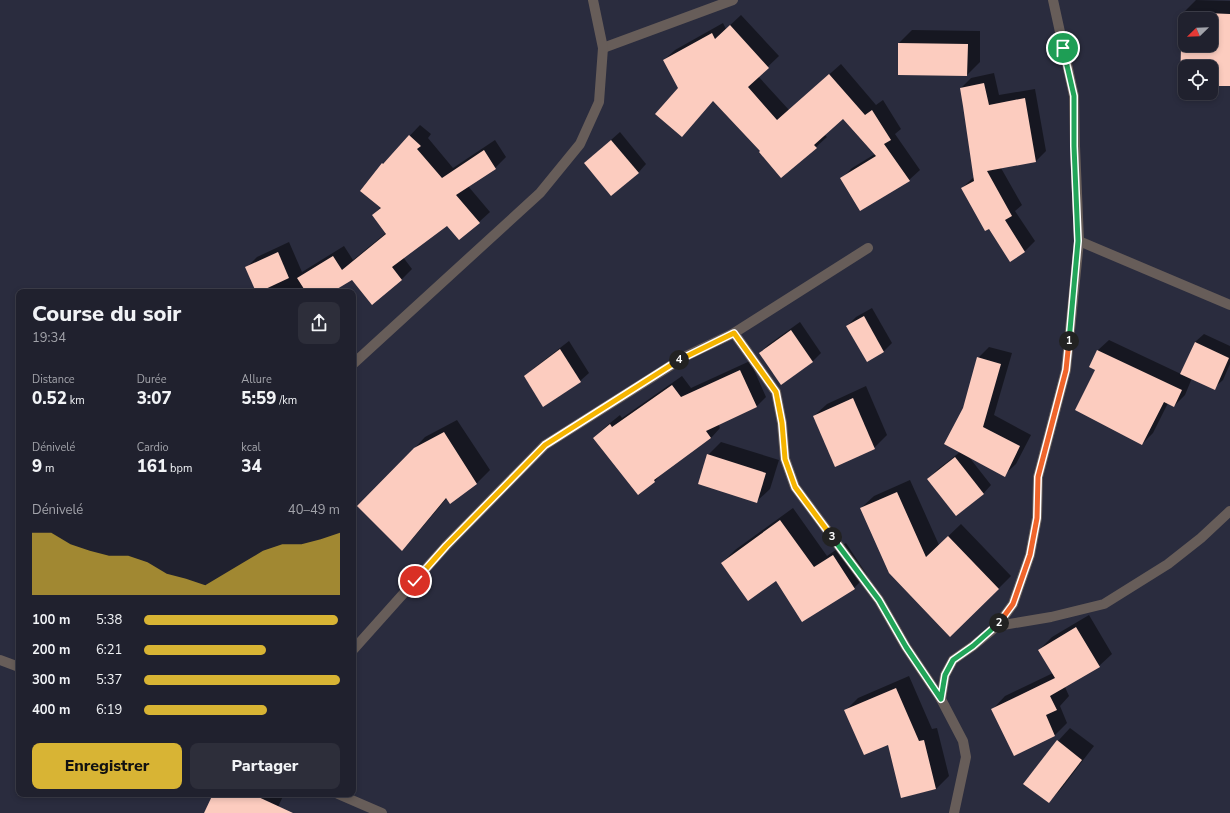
<!DOCTYPE html>
<html lang="fr">
<head>
<meta charset="utf-8">
<style>
	:root { --surface:#20212e; --page:#2d2e3a; --text:#f1f3f6; --muted:#a2a3aa; --line:#3d3e4a; --accent:#d8b434 }
	body { margin:0; font-family:"Nunito Sans",sans-serif; background:var(--page); color:var(--text); height:100vh; display:flex; flex-direction:column; font-size:15px; white-space:nowrap }
	* { box-sizing:border-box; margin:0 }
	p { font-size:13px; color:var(--muted) }
	.icon { flex:none; width:22px; height:22px; fill:none; stroke:currentColor; stroke-width:2; stroke-linecap:round; stroke-linejoin:round }
	.map { position:relative; flex:1; overflow:hidden }
	.side { position:absolute; left:16px; top:289px; width:340px; height:508px; display:flex; flex-direction:column; background:var(--surface); border-radius:8px; box-shadow:0 2px 6px #0003,0 0 0 1px var(--line) }
	.side>* { flex:none }
	.needle { width:26px; rotate:247deg }
	.fabs { position:absolute; left:1178px; top:12px; display:grid; gap:8px }
	.fabs a { display:grid; place-items:center; width:40px; height:40px; border-radius:8px; background:var(--surface); box-shadow:0 2px 6px #0003,0 0 0 1px var(--line); font-size:20px }
	.pin { position:absolute; display:grid; place-items:center; width:34px; height:34px; color:#fff; margin:-17px; border:2px solid #fff; border-radius:50%; box-shadow:0 1px 4px #0007 }
	.km { position:absolute; width:20px; height:20px; margin:-10px; border-radius:50%; background:#222; color:#fff; font-size:11px; line-height:20px; text-align:center }
	.round { display:grid; place-items:center; flex:none; width:42px; height:42px; border-radius:8px; background:var(--page) }
	.summary { display:flex; align-items:center; justify-content:space-between; height:68px; padding:0 16px }
	h1 { font-size:22px; font-weight:800; line-height:30px }
	.stats { display:grid; grid-template-columns:repeat(3,1fr); gap:6px; height:68px; padding:4px 16px }
	.stats div { display:grid; align-content:center }
	.stats b { font-size:17px; font-weight:800 }
	.stats small { font-size:11px; font-weight:400 }
	.stats p { font-size:11px }
	.chart { height:112px; padding:8px 16px }
	.chart p { display:flex; justify-content:space-between }
	.chart svg { width:100%; height:72px; margin-top:4px; fill:var(--accent); opacity:.7 }
	.primary-button { display:flex; gap:8px; margin-top:auto; padding:8px 16px }
	.primary-button a { flex:1; height:46px; border-radius:8px; background:var(--accent); color:#111; font-size:16px; font-weight:800; line-height:46px; text-align:center }
	.primary-button a+a { background:var(--page); color:var(--text) }
	ul { padding:0 16px; list-style:none; font-size:13px }
	li { display:grid; grid-template-columns:64px 48px 1fr; align-items:center; height:30px }
	li i { height:10px; border-radius:5px; background:var(--accent) }
	.map>svg:first-child { display:block }
</style>
</head>
<body>
<div class="map">
<svg width="1230" height="813" viewBox="0 0 1230 813">
	<rect width="100%" height="100%" fill="#2a2c3e"/>
	<!-- shadow -->
	<g fill="#0007" fill-rule="evenodd">
		<path d="M1196,0L1230,1V85H1211V67H1185V84L1183,13ZM1185,19H1211V45H1185Z"/>
		<path d="M741,15L779,56L758,76L789,110L841,64L876,105L883,100L901,129L895,134L920,170L909,180L841,179L852,168L875,154L843,117L824,134L827,137L816,147L761,151L713,100L679,88L664,60L675,50L723,23L726,29Z"/>
		<path d="M912,30L980,31V62L967,75L899,43Z"/>
		<path d="M994,73L999,95L1035,89L1046,151L1036,161L1001,168L1022,205L1015,211L1035,241L1025,251L1010,261L962,188L974,177L961,88L971,78Z"/>
		<path d="M420,125L431,134L428,138L453,168L495,140L506,157L495,168L468,186L490,212L479,222L447,224L403,257L412,269L402,279L372,303L353,278L330,292H265L246,268L257,257L289,242L302,272L344,246L353,260L386,233L373,215L381,207L361,191L383,164Z"/>
		<path d="M620,132L646,164L638,173L585,163Z"/>
		<path d="M872,308L892,343L884,351L867,361L847,326L856,317Z"/>
		<path d="M800,322L821,353L813,361L781,384L760,353L768,345Z"/>
		<path d="M1204,334L1230,346V364L1223,380L1214,388L1192,378L1185,395L1174,406L1168,403L1153,433L1142,444L1097,369V351L1109,340L1181,374L1195,342Z"/>
		<path d="M569,341L589,373L580,381L525,377L534,368Z"/>
		<path d="M989,347L1012,353L994,415L1031,435L1016,464L1004,475L969,457L991,485L983,494L928,479L937,470L960,452L964,408L978,358Z"/>
		<path d="M750,361L766,397L756,407L718,424L720,428L711,438L664,471L655,481L639,494L595,438L604,428L620,415L622,418L682,376L691,388Z"/>
		<path d="M866,386L887,435L874,448L814,416L827,404Z"/>
		<path d="M457,420L490,470L477,483L450,503L447,498L414,537L402,550L412,451L425,437Z"/>
		<path d="M721,442L779,460L770,489L757,501L708,455Z"/>
		<path d="M910,480L939,545L961,524L1011,576L998,589L890,572L861,508L874,496Z"/>
		<path d="M793,508L827,556L846,543L867,575L854,588L776,580L722,563L735,550Z"/>
		<path d="M1089,615L1112,654L1099,666L1065,687L1069,696L1060,706L1067,723L1055,735L1014,755L993,709L1005,696L1053,673L1039,650L1052,637Z"/>
		<path d="M909,676L932,729L937,728L949,776L936,789L902,797L889,744L846,710L858,698Z"/>
		<path d="M1070,728L1094,746L1061,789L1049,802L1058,741Z"/>
		<path d="M214,794H284L278,807L287,813H205Z"/>
	</g>
	<!-- building -->
	<g fill="#fcccbf" fill-rule="evenodd">
		<path d="M1182,12L1230,14V86H1211V67H1185V85L1180,84ZM1185,19H1211V45H1185Z"/>
		<path d="M730,25L769,68L748,87L777,120L829,74L865,115L872,110L891,140L884,144L910,181L860,211L840,178L876,156L843,119L814,145L817,148L781,178L759,152L760,151L713,101L682,137L655,114L678,88L663,60L712,33L715,39Z"/>
		<path d="M898,43L968,44L967,76L898,75Z"/>
		<path d="M984,83L989,105L1025,98L1036,162L987,171L1012,216L1005,220L1025,252L1010,262L989,229L985,231L961,188L974,181L963,106L960,88Z"/>
		<path d="M409,135L421,146L417,149L442,178L484,150L496,169L456,195L480,223L459,240L447,226L392,267L402,280L372,305L352,280L332,292H306L297,278L333,256L342,270L386,234L372,215L381,208L360,191L382,163L383,164Z"/>
		<path d="M611,140L639,173L611,196L584,163Z"/>
		<path d="M278,252L289,278L259,292H256L245,267Z"/>
		<path d="M864,316L884,352L867,362L846,326Z"/>
		<path d="M791,330L813,362L781,385L759,353Z"/>
		<path d="M1195,342L1229,358L1215,390L1180,374Z"/>
		<path d="M560,349L581,382L543,407L524,376Z"/>
		<path d="M1097,350L1182,390L1174,407L1164,402L1142,445L1075,410L1095,370L1089,367Z"/>
		<path d="M977,357L1001,364L983,427L1020,446L1005,477L944,444L963,408Z"/>
		<path d="M740,370L757,407L706,431L711,438L654,480L655,482L638,495L593,438L610,424L612,427L672,385L681,397Z"/>
		<path d="M853,398L875,449L835,467L813,416Z"/>
		<path d="M444,432L477,484L450,504L446,498L402,551L357,506L414,448Z"/>
		<path d="M707,454L766,473L757,503L698,484Z"/>
		<path d="M955,457L984,494L956,516L927,479Z"/>
		<path d="M897,492L926,557L948,536L999,589L950,637L889,573L860,508Z"/>
		<path d="M780,520L814,567L833,555L855,589L802,622L776,581L748,601L721,563Z"/>
		<path d="M1076,627L1100,667L1050,696L1057,710L1046,715L1055,736L1014,756L991,709L1055,678L1038,650Z"/>
		<path d="M896,688L919,741L924,740L936,789L901,798L888,745L864,755L844,710Z"/>
		<path d="M1057,740L1082,760L1049,803L1023,784Z"/>
		<path d="M213,794H252L293,813H204Z"/>
	</g>
	<g fill="none" stroke-linecap="round" stroke-linejoin="round">
		<!-- minor -->
		<g stroke="#675d59" stroke-width="10">
			<path d="M603,48L733,0"/>
			<path d="M1079,241L1230,305"/>
			<path d="M734,333L776,392L782,423L785,459L795,487L879,600L906,647L941,699L963,741L966,757L954,813"/>
			<path d="M353,364L540,193L580,144L599,102L603,48L593,0"/>
			<path d="M997,626L1051,617L1104,604L1168,564L1201,538L1230,511"/>
			<path d="M353,650L446,546L545,445L686,356L734,333L868,248"/>
			<path d="M0,660L19,667"/>
			<path d="M941,699L945,675L953,660L973,646L997,626L1013,604L1030,555L1037,518L1038,477L1066,370L1079,241L1075,146L1074,96L1053,0"/>
			<path d="M338,794L382,813"/>
		</g>
	</g>
	<g fill="none" stroke-linecap="round" stroke-linejoin="round">
		<!-- split-1 casing -->
		<g stroke="#fff" stroke-width="8">
			<path id="split-1" d="M1063,48L1074,96V146L1078,241L1069,341"/>
		</g>
		<!-- split-2 casing -->
		<g stroke="#fff" stroke-width="8">
			<path id="split-2" d="M999,623L1013,604L1030,555L1037,518L1038,477L1066,370L1069,341"/>
		</g>
		<!-- split-3 casing -->
		<g stroke="#fff" stroke-width="8">
			<path id="split-3" d="M832,537L879,600L906,647L941,699L945,675L953,660L973,646L999,623"/>
		</g>
		<!-- split-4 casing -->
		<g stroke="#fff" stroke-width="8">
			<path id="split-4" d="M679,360L734,333L776,392L782,423L785,459L795,487L832,537"/>
		</g>
		<!-- split-5 casing -->
		<g stroke="#fff" stroke-width="8">
			<path id="split-5" d="M415,581L446,546L545,445L679,360"/>
		</g>
		<!-- split-1 -->
		<use href="#split-1" stroke="#22a559" stroke-width="5"/>
		<!-- split-2 -->
		<use href="#split-2" stroke="#f0652b" stroke-width="5"/>
		<!-- split-3 -->
		<use href="#split-3" stroke="#22a559" stroke-width="5"/>
		<!-- split-4 -->
		<use href="#split-4" stroke="#f5b400" stroke-width="5"/>
		<!-- split-5 -->
		<use href="#split-5" stroke="#f5b400" stroke-width="5"/>
	</g>
</svg>
<div class="fabs">
<a><svg class="needle" viewBox="-14 -14 28 28"><path d="M0-13l5 13h-10z" fill="#e53935"/><path d="M0 13l5-13h-10z" fill="#a2a3aa"/></svg></a>
<a><svg class="icon" aria-label="locate" viewBox="0 0 24 24"><circle cx="12" cy="12" r="6"/><path d="M12 2v4M12 18v4M2 12h4M18 12h4"/></svg></a>
</div>
<div class="pin" style="left:1063px;top:48px;background:#1e9e55"><svg class="icon" aria-label="arrive" viewBox="0 0 24 24"><path d="M6 21V4h12l-3 4 3 4H6"/></svg></div>
<div class="pin" style="left:415px;top:581px;background:#d93025"><svg class="icon" aria-label="check" viewBox="0 0 24 24"><path d="M5 12l5 5 9-10"/></svg></div>
<b class="km" style="left:1069px;top:341px">1</b>
<b class="km" style="left:999px;top:623px">2</b>
<b class="km" style="left:832px;top:537px">3</b>
<b class="km" style="left:679px;top:360px">4</b>
<section class="side">
<div class="summary"><div><h1>Course du soir</h1><p>19:34</p></div><a class="round"><svg class="icon" aria-label="share" viewBox="0 0 24 24"><path d="M12 15V3M7 8l5-5 5 5M5 13v7h14v-7"/></svg></a></div>
<div class="stats">
<div><p>Distance</p><b>0.52<small> km</small></b></div>
<div><p>Durée</p><b>3:07</b></div>
<div><p>Allure</p><b>5:59<small> /km</small></b></div>
</div>
<div class="stats">
<div><p>Dénivelé</p><b>9<small> m</small></b></div>
<div><p>Cardio</p><b>161<small> bpm</small></b></div>
<div><p>kcal</p><b>34</b></div>
</div>
<div class="chart"><p><span>Dénivelé</span>40–49 m</p>
<svg viewBox="0 0 160 44" preserveAspectRatio="none"><path d="M0 44V6L10 6L20 13L30 17L40 20L50 20L60 24L70 31L80 34L90 38L100 31L110 24L120 17L130 13L140 13L150 10L160 6V44z"/></svg>
</div>
<ul>
<li><b>100 m</b>5:38<i style="width:99%"></i></li>
<li><b>200 m</b>6:21<i style="width:62%"></i></li>
<li><b>300 m</b>5:37<i style="width:100%"></i></li>
<li><b>400 m</b>6:19<i style="width:63%"></i></li>
</ul>
<div class="primary-button"><a>Enregistrer</a><a>Partager</a></div>
</section>
</div>
</body>
</html>
